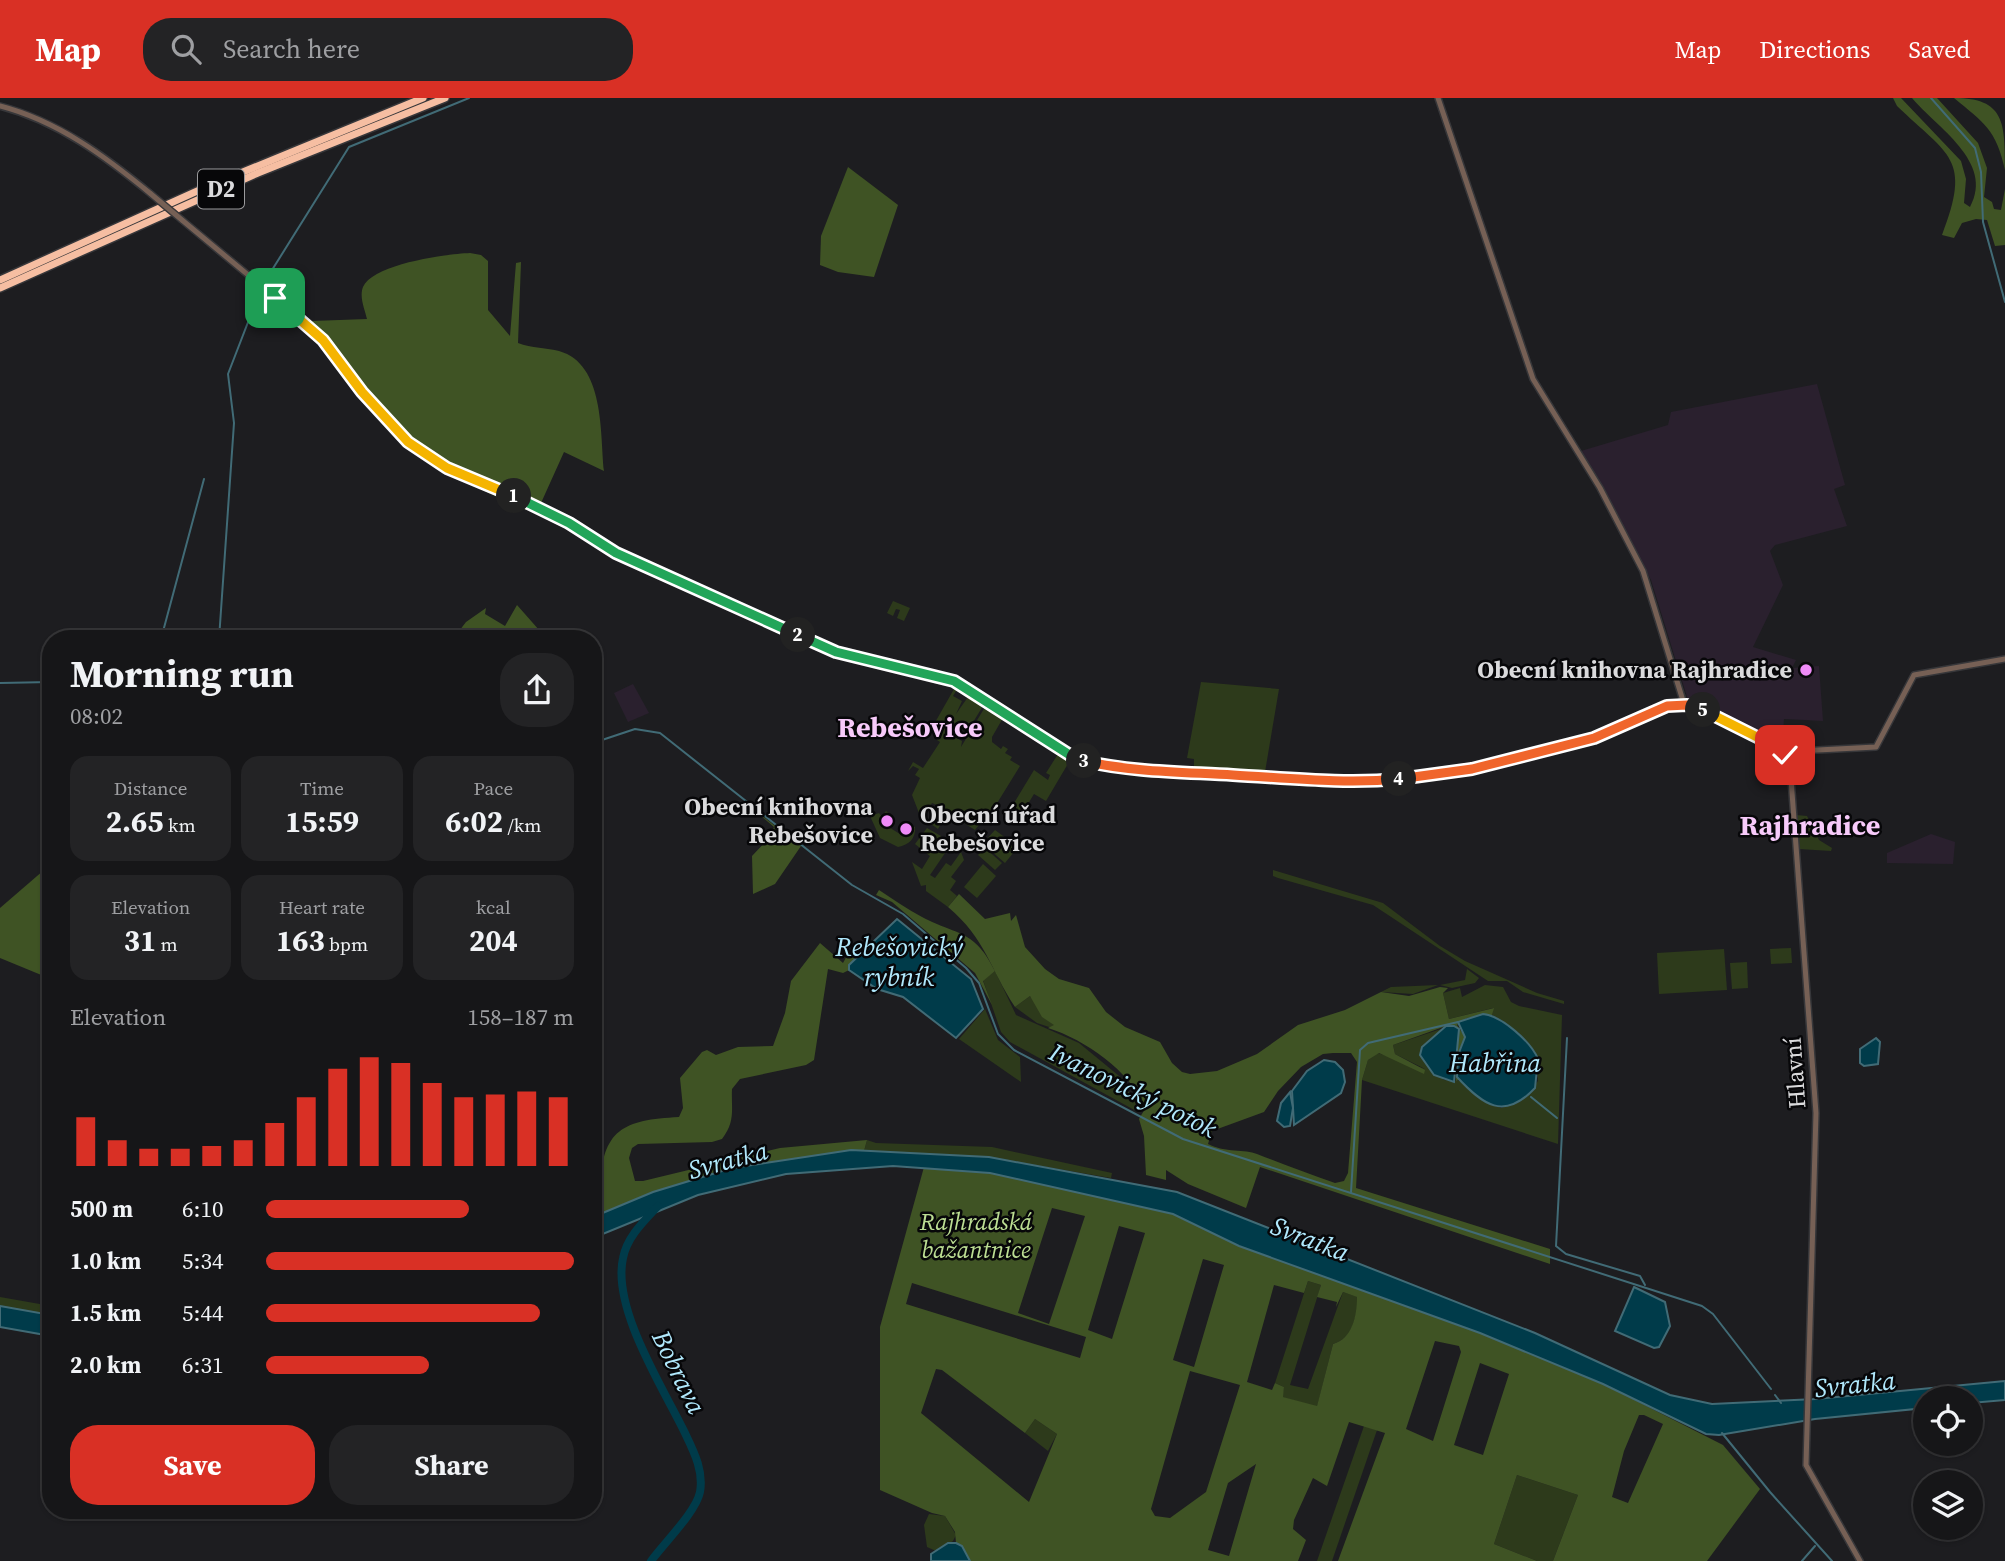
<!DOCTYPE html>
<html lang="en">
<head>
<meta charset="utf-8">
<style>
	:root { --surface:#161618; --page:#232325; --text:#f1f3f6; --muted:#9e9fa2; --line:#353537; --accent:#d93025 }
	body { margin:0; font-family:"Source Serif 4",serif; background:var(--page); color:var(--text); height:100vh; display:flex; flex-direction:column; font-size:26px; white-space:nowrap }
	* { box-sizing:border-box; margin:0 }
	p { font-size:23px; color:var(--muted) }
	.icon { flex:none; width:38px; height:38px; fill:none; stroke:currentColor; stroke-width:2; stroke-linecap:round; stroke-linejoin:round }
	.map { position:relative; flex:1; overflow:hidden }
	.panel { position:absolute; left:42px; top:532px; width:560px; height:889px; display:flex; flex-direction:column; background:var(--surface); border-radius:28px; box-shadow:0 2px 5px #0004,0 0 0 2px var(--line) }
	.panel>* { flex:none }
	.controls { position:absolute; left:1913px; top:1288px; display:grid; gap:14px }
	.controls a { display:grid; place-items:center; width:70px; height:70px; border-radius:50%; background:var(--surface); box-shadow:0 2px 5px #0004,0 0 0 2px var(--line); font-size:35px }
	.pin { position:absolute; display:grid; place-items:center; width:60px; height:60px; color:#fff; margin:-30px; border-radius:14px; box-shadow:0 4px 10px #0006 }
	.km { position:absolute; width:35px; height:35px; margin:-18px; border-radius:50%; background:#222; color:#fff; font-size:19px; line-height:35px; text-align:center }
	.round { display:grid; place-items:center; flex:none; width:74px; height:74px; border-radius:28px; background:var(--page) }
	.headline { display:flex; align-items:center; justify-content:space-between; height:119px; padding:0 28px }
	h1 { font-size:38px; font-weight:700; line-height:52px }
	.figures { display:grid; grid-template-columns:repeat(3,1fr); gap:10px; height:119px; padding:7px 28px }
	.figures div { display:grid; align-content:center; border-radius:18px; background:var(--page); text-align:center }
	.figures b { font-size:30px; font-weight:700 }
	.figures small { font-size:19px; font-weight:400 }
	.figures p { font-size:19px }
	.chart { height:196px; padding:14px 28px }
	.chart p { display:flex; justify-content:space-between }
	.chart svg { width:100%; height:126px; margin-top:7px; stroke:var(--accent); stroke-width:6 }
	.button { display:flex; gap:14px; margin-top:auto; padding:14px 28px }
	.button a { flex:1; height:80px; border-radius:28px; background:var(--accent); color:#fff; font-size:28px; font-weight:700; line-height:80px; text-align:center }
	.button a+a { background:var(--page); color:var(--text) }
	ul { padding:0 28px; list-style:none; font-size:23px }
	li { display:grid; grid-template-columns:112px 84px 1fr; align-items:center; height:52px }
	li i { height:18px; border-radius:9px; background:var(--accent) }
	header { display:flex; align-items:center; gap:42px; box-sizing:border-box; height:98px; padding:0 35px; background:var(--accent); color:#fff }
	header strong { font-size:33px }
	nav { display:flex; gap:38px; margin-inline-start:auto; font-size:24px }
	.search { width:490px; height:63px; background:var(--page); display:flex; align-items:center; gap:18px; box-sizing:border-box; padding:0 24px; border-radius:28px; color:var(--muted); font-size:26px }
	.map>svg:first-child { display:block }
</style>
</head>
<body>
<header>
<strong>Map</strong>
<div class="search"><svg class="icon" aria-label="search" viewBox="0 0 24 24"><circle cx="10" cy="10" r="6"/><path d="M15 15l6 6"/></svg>Search here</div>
<nav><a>Map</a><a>Directions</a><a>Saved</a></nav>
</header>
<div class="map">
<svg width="2005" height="1463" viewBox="0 0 2005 1463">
	<rect width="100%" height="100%" fill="#1d1d20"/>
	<!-- industrial -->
	<g fill="#2a202e">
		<path d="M1817,286L1845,387L1834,391L1847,428L1775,447L1770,453L1783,487L1753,549L1796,562L1792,570L1819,568L1823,623L1784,621L1782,647L1688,602L1651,482L1608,398L1581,353L1668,327L1671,314Z"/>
		<path d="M633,586L649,615L628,624L614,595Z"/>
		<path d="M1931,736L1955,744L1953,766L1887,765V755Z"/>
	</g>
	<!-- green -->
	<g fill="#2d3a1b">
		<path d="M893,503L910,510L904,523L897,520L900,512L896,511L893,518L887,515Z"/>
		<path d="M1201,584L1279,591L1265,674L1194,669V661L1187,660Z"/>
		<path d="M954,591L962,595L956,593L953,598L962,603L956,616L968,599L983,608L967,634L953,626L947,635L962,643L961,649L985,609L1003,620L992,639V644L1001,651L1003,648L1008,651L1005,655L1012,659L1010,662L1020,668L991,715L989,714L975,732L961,723L963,718L957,714L949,727L944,724L947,715L938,731L931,726L941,709L932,705L924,718L919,715L912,697L920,680L915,677L919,671L913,668L908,673L913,664L923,670L940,644L937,642L941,633L933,628Z"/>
		<path d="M1058,656L1069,664L1046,703L1034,696L1020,719L1008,715L1034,672L1048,682L1050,677L1046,675Z"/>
		<path d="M886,713L891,717L884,726L903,738L910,727L915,729C916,740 909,747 898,749L880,740L870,718L879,715L882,719Z"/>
		<path d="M1796,717L1807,718L1819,742L1832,750L1831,753L1799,751Z"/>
		<path d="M927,730L941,738L934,748L939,752L944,745H952L930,777L935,780L946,765L951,768L961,754L964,762L951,779L956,783L950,792L957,798L948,809L926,793V787L921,788L912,764L922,771L930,758L915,746Z"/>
		<path d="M995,732L1018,749L1005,765L990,752L992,749L985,743Z"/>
		<path d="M985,750L1002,765L995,772L978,757Z"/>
		<path d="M983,766L996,778L977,800L964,789Z"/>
		<path d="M1273,772L1383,805L1440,848L1465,863L1537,895L1564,903V906L1523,894L1507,883H1488L1373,807L1278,780L1273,778Z"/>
		<path d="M1791,850L1792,865L1771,866L1770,851Z"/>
		<path d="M1724,851L1727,892L1659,896L1657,855Z"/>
		<path d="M1747,864L1748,890L1732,891L1730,865Z"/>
		<path d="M1467,871L1479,880L1475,885L1452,890L1440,887L1465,882Z"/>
		<path d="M995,873L1016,917L1079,945L1124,982L1122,985L1137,1005L1138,1014L1010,944L1001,934L983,882Z"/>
		<path d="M1438,887L1413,896L1381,894L1391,889Z"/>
		<path d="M1485,887L1503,889L1511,904L1519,908L1562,917L1558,1046L1362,982L1368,962L1378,955L1425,971L1395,956L1393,947L1444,930L1422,949L1420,957L1444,982L1462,983L1484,1003L1501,1010L1520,1004L1538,983L1535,954L1519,935L1492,917L1493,910L1449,921L1443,895L1460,890L1462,899Z"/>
		<path d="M1030,898L1055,927L1052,930L1037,925L1015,909Z"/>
		<path d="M985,911L998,942L1020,959L1021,984L959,941Z"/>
		<path d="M867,1042L876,1045L992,1049L1112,1075L1111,1080L989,1059L864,1053Z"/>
		<path d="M1308,1183L1321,1187L1290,1287L1308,1291L1343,1194L1358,1199C1357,1219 1352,1241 1333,1246L1317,1309L1282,1299L1284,1289L1275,1285Z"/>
		<path d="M0,1199L51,1208V1217L0,1208Z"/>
		<path d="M1035,1321L1057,1336L1048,1353L1025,1335Z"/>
		<path d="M1364,1328L1377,1332L1332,1463H1317Z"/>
		<path d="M1517,1377L1578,1397L1553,1463H1537L1494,1446Z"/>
		<path d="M929,1416L945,1418L956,1437L953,1443L936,1453L927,1449L924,1427Z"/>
	</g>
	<!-- forest -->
	<g fill="#3f5324" fill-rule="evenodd">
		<path d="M1893,0H1901L1961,63L1966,81L1964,105L1970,109C1995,64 1936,29 1912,0H1937L1978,45L1987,70L1984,99L1992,104L1994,111L2001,112L2005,91V147L1995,148L1987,122L1976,121L1962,125L1954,140L1942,137C1972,60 1949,58 1897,8Z"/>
		<path d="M1954,0C2005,0 2005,25 2005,72C1996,31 1984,25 1954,0Z"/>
		<path d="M848,69L898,107L874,179L838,174L820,167L821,138Z"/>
		<path d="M470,155L481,157L488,163V212L510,238L516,165L521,164L518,245C531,250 548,250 559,253C605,266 600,335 604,373L564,354L541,405L526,412L437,371L393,335L397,325L376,306L312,223L367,221C365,212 359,199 363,189C373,166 446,156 470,155Z"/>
		<path d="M517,507L547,541H453L466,524L486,510L485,516L505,528Z"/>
		<path d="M748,707L801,748L775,786L753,796L752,758L770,739L774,729Z"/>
		<path d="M51,766V881L0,860V810Z"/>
		<path d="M879,792C893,801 907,811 922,819C958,838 974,831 995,873L983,883L992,907L975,875L892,804L876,797Z"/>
		<path d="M959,796L985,821L1010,815L1011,823L1016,817L1025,849L1045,871L1059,881L1089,890L1106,914L1125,929L1160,944L1172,965L1182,974L1190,976L1217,973L1257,956L1298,927L1345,912L1381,894L1409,898L1440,889L1448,890L1443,895L1449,921L1494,910L1492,917L1467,920L1457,927L1465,939L1459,952V982L1456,983L1454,958L1458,947L1446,928L1393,947L1395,956L1425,972L1424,976L1379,955L1368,962L1362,982L1356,1090L1550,1151V1166L1260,1069L1246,1110L1188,1086L1166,1072V1082L1146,1077L1144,1038L1139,1021L1146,1009C1129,973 1086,942 1048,930L1054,927L1042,919L1030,898L1015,909C990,871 986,841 948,809ZM1333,955H1351L1357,964L1348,1075L1344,1083L1335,1085C1309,1076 1283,1066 1257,1056C1245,1051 1225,1055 1208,1046L1212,1033L1264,1014L1278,993L1301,969L1323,956Z"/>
		<path d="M820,845L843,865L849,854L855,861L849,867V872L843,875L828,871L814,962L806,967L740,981L732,991C731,1010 736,1023 722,1041L712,1044L638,1046L632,1050L629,1060L635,1083H643L780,1050L867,1042L864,1053L732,1070L653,1094L593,1119V1097L600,1091C602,1031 623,1022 679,1019L683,1010L680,980L702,954L707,952L716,957L738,949L773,948L785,915L791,883Z"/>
		<path d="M924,1069L990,1075L1173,1116L1239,1148L1480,1235L1603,1286L1723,1347L1760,1391L1707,1463H1553L1578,1397L1517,1377L1494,1446L1537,1463H1338L1385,1335L1349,1324L1327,1388L1313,1380L1294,1422L1293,1431L1306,1442L1298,1463H970L962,1448L956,1445L955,1434L945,1418L932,1415L880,1392V1229ZM1052,1110L1085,1118L1049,1226L1018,1215ZM1119,1128L1145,1135L1112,1241L1088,1232ZM1203,1161L1224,1167L1194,1269L1173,1262ZM1308,1183L1321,1187L1317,1199L1337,1204L1336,1209L1343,1194L1357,1199C1357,1218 1352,1241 1333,1246L1317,1308L1283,1299L1284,1289L1275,1285L1272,1292L1247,1284L1274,1187L1304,1195ZM912,1185L1086,1239L1080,1260L906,1206ZM1435,1243L1459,1248L1461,1254L1433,1343L1406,1331ZM1480,1265L1509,1276L1483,1357L1454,1347ZM936,1271L942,1272L1025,1335L1035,1321L1057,1336L1029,1404L921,1315ZM1190,1273L1240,1287L1206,1394L1170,1420L1155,1418L1151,1411ZM1639,1317H1644L1663,1326L1628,1405L1612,1399L1624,1353ZM1256,1366L1229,1458L1208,1452L1228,1385Z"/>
	</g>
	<!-- water -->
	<g fill="#003b4a" stroke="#416b76" stroke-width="2">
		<path d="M897,821L971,881L983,911L956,940L903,899L877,891L849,872V867Z"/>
		<path d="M1483,916C1502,918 1531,944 1538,961L1535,990C1504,1023 1483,1007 1457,979L1458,957L1465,939L1458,924Z"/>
		<path d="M1446,928H1454L1459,931L1454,984L1434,977L1420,957L1422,949Z"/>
		<path d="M1876,940L1880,944L1878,966L1864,968L1860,965V951Z"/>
		<path d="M1324,962L1335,964L1343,972L1345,984L1341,995L1294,1027L1292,993L1307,973Z"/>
		<path d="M1290,994L1293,1010L1290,1028L1284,1029L1277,1023L1281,1005Z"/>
		<path d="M851,1052L989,1059L1177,1094L1535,1235L1670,1297L1712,1306L1816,1301L2005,1283V1302L1971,1305L1970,1300H1925V1310L1815,1321L1719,1337L1706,1336L1603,1286L1480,1235L1239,1148L1173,1116L990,1075L893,1068L786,1076L698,1097L593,1140V1119L653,1094L732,1070Z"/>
		<path d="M1634,1189L1665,1204L1670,1228L1659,1249L1654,1250L1615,1233Z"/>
		<path d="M0,1208L51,1217V1238L0,1229Z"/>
		<path d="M956,1445L962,1448L970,1463H931V1456L948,1445Z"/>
	</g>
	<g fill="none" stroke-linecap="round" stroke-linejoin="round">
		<!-- stream -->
		<g stroke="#416b76" stroke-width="2">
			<path d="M1931,0L1975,50L1981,74L1983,124L2005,204"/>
			<path d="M161,541L204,381"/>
			<path d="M219,541L234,325L228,276L262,188L349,49L469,0"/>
			<path d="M0,585L51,584"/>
			<path d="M593,645L635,631L660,635L852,787L903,816L966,870L979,885L998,936L1014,952L1183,1041L1702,1208L1713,1216L1771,1291"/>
			<path d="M1567,940L1556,1148L1566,1156L1640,1178L1645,1187"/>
			<path d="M1531,999L1557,1020"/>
			<path d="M1351,1094L1360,952L1368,945L1458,924"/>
			<path d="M1775,1297L1781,1305"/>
			<path d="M1722,1335L1770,1394L1832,1463"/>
			<path d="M1802,1463L1815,1448"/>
		</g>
		<!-- river -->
		<path stroke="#003b4a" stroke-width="8" d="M651,1463C664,1445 696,1414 700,1394C704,1372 693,1352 684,1333C662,1288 612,1210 623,1160C627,1139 644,1123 658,1108"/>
		<!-- tertiary casing -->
		<g stroke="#37373a" stroke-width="8">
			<g id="tertiary">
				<path d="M1438,0L1533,281L1600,390L1643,473L1684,606"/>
				<path d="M0,8C58,23 106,59 151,96"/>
				<path d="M182,122L307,226L408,344L447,370L532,405L569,425L616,455L836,554L954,583L1076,661L1165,673L1302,681L1381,682L1480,669L1594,641L1661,610L1684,606L1699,610L1779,650L1787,661L1791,681L1816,1015L1806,1367L1860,1463"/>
				<path d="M1785,657L1798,653L1876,649L1914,577L2005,561"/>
			</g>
		</g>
		<!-- motorway casing -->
		<g stroke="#37373a" stroke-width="10">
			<g id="motorway">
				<path d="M0,182L204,90L423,0"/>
				<path d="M0,190L258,75L445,0"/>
			</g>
		</g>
		<!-- tertiary -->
		<use href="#tertiary" stroke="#766055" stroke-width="5"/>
		<!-- motorway -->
		<use href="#motorway" stroke="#f6bea2" stroke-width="7"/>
		<!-- tertiary-bridge casing -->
		<g stroke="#37373a" stroke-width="8" stroke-linecap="butt">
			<path id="tertiary-bridge" d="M151,96L182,122"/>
		</g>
		<!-- tertiary-bridge -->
		<use href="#tertiary-bridge" stroke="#766055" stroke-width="5"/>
	</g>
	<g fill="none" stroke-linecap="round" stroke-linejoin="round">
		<!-- split-1 casing -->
		<g stroke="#fff" stroke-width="14">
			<path id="split-1" d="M275,200L323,242L362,294L408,344L447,370L514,398"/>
		</g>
		<!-- split-2 casing -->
		<g stroke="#fff" stroke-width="14">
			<path id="split-2" d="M514,398L569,425L616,455L798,537"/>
		</g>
		<!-- split-3 casing -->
		<g stroke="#fff" stroke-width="14">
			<path id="split-3" d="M798,537L836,554L954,583L1076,661L1084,663"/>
		</g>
		<!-- split-4 casing -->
		<g stroke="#fff" stroke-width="14">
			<path id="split-4" d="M1084,663C1132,674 1184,674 1233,677C1289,680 1344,686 1399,681"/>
		</g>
		<!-- split-5 casing -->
		<g stroke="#fff" stroke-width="14">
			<path id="split-5" d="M1399,681L1472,671L1594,640L1667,608L1687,607L1703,612"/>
		</g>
		<!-- split-6 casing -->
		<g stroke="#fff" stroke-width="14">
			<path id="split-6" d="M1703,612L1777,649L1785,657"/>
		</g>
		<!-- split-1 -->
		<use href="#split-1" stroke="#f5b400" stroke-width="9"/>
		<!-- split-2 -->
		<use href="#split-2" stroke="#22a559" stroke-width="9"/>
		<!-- split-3 -->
		<use href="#split-3" stroke="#22a559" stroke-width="9"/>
		<!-- split-4 -->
		<use href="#split-4" stroke="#f0652b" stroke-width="9"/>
		<!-- split-5 -->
		<use href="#split-5" stroke="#f0652b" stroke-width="9"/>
		<!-- split-6 -->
		<use href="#split-6" stroke="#f5b400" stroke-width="9"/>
	</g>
	<!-- markers -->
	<g fill="#ef8bf7" stroke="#070709" stroke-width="2.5">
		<circle cx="1806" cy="572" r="7"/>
		<circle cx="887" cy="723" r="7"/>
		<circle cx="906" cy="731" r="7"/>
	</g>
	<g text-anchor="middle" stroke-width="5" stroke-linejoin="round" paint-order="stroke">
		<!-- shield labels -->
		<rect fill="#070709" stroke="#9b9b9d" stroke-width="2" x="198" y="71.5" width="46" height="39" rx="5"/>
		<g font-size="23" font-weight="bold" fill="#dadadc">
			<text x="221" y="99">D2</text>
		</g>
		<!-- poi labels -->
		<g font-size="24" font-weight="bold" fill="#dadadc" stroke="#070709" text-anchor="end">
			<text x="1792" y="580">Obecní knihovna Rajhradice</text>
			<text x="873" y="717">Obecní knihovna<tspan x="873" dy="28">Rebešovice</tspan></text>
			<text x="920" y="725" text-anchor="start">Obecní úřad<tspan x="920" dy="28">Rebešovice</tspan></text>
		</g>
		<!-- street labels -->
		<g font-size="24" fill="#dadadc" stroke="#070709">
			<text transform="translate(1795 975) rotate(-94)" y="8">Hlavní</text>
		</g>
		<!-- park labels -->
		<g font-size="24" font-style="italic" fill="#bcde93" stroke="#070709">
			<text x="976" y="1132">Rajhradská<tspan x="976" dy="28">bažantnice</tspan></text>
		</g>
		<!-- water labels -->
		<g font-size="26" font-style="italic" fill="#b0e8fc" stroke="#070709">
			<text x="899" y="858">Rebešovický<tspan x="899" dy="30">rybník</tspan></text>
			<text x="1495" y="974">Habřina</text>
			<text transform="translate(1133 992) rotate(26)" y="9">Ivanovický potok</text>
			<text transform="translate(728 1062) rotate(-15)" y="9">Svratka</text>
			<text transform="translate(1310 1141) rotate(21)" y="9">Svratka</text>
			<text transform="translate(679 1274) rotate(64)" y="9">Bobrava</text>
			<text transform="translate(1855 1286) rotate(-6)" y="9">Svratka</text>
		</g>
		<!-- quarter labels -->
		<g font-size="28" font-weight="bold" fill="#f7cafa" stroke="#070709">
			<text x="910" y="639">Rebešovice</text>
			<text x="1810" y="737">Rajhradice</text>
		</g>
	</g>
</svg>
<div class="controls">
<a><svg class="icon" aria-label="locate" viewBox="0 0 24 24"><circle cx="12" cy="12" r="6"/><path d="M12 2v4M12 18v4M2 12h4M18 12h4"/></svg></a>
<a><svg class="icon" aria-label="layers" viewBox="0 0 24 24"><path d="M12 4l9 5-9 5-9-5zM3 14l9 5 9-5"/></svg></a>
</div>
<div class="pin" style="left:275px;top:200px;background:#1e9e55"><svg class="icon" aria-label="arrive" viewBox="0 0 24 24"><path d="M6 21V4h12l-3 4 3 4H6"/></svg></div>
<div class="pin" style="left:1785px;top:657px;background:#d93025"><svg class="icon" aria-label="check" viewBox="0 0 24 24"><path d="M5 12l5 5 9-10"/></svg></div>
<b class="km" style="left:514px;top:398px">1</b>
<b class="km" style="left:798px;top:537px">2</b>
<b class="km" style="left:1084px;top:663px">3</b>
<b class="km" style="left:1399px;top:681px">4</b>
<b class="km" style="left:1703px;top:612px">5</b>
<section class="panel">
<div class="headline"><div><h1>Morning run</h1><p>08:02</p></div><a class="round"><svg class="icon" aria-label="share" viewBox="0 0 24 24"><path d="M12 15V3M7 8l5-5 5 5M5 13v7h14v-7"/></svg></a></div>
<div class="figures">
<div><p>Distance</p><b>2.65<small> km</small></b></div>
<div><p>Time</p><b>15:59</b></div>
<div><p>Pace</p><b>6:02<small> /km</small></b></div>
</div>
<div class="figures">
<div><p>Elevation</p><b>31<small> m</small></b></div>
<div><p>Heart rate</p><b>163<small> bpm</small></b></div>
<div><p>kcal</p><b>204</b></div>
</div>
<div class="chart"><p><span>Elevation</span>158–187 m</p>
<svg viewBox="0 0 160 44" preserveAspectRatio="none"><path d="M5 44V27M15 44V35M25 44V38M35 44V38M45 44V37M55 44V35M65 44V29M75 44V20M85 44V10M95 44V6M105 44V8M115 44V15M125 44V20M135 44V19M145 44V18M155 44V20"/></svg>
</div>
<ul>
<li><b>500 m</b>6:10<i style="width:66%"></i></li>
<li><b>1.0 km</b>5:34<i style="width:100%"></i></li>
<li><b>1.5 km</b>5:44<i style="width:89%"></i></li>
<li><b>2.0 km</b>6:31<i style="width:53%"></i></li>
</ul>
<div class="button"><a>Save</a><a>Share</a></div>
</section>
</div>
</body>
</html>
